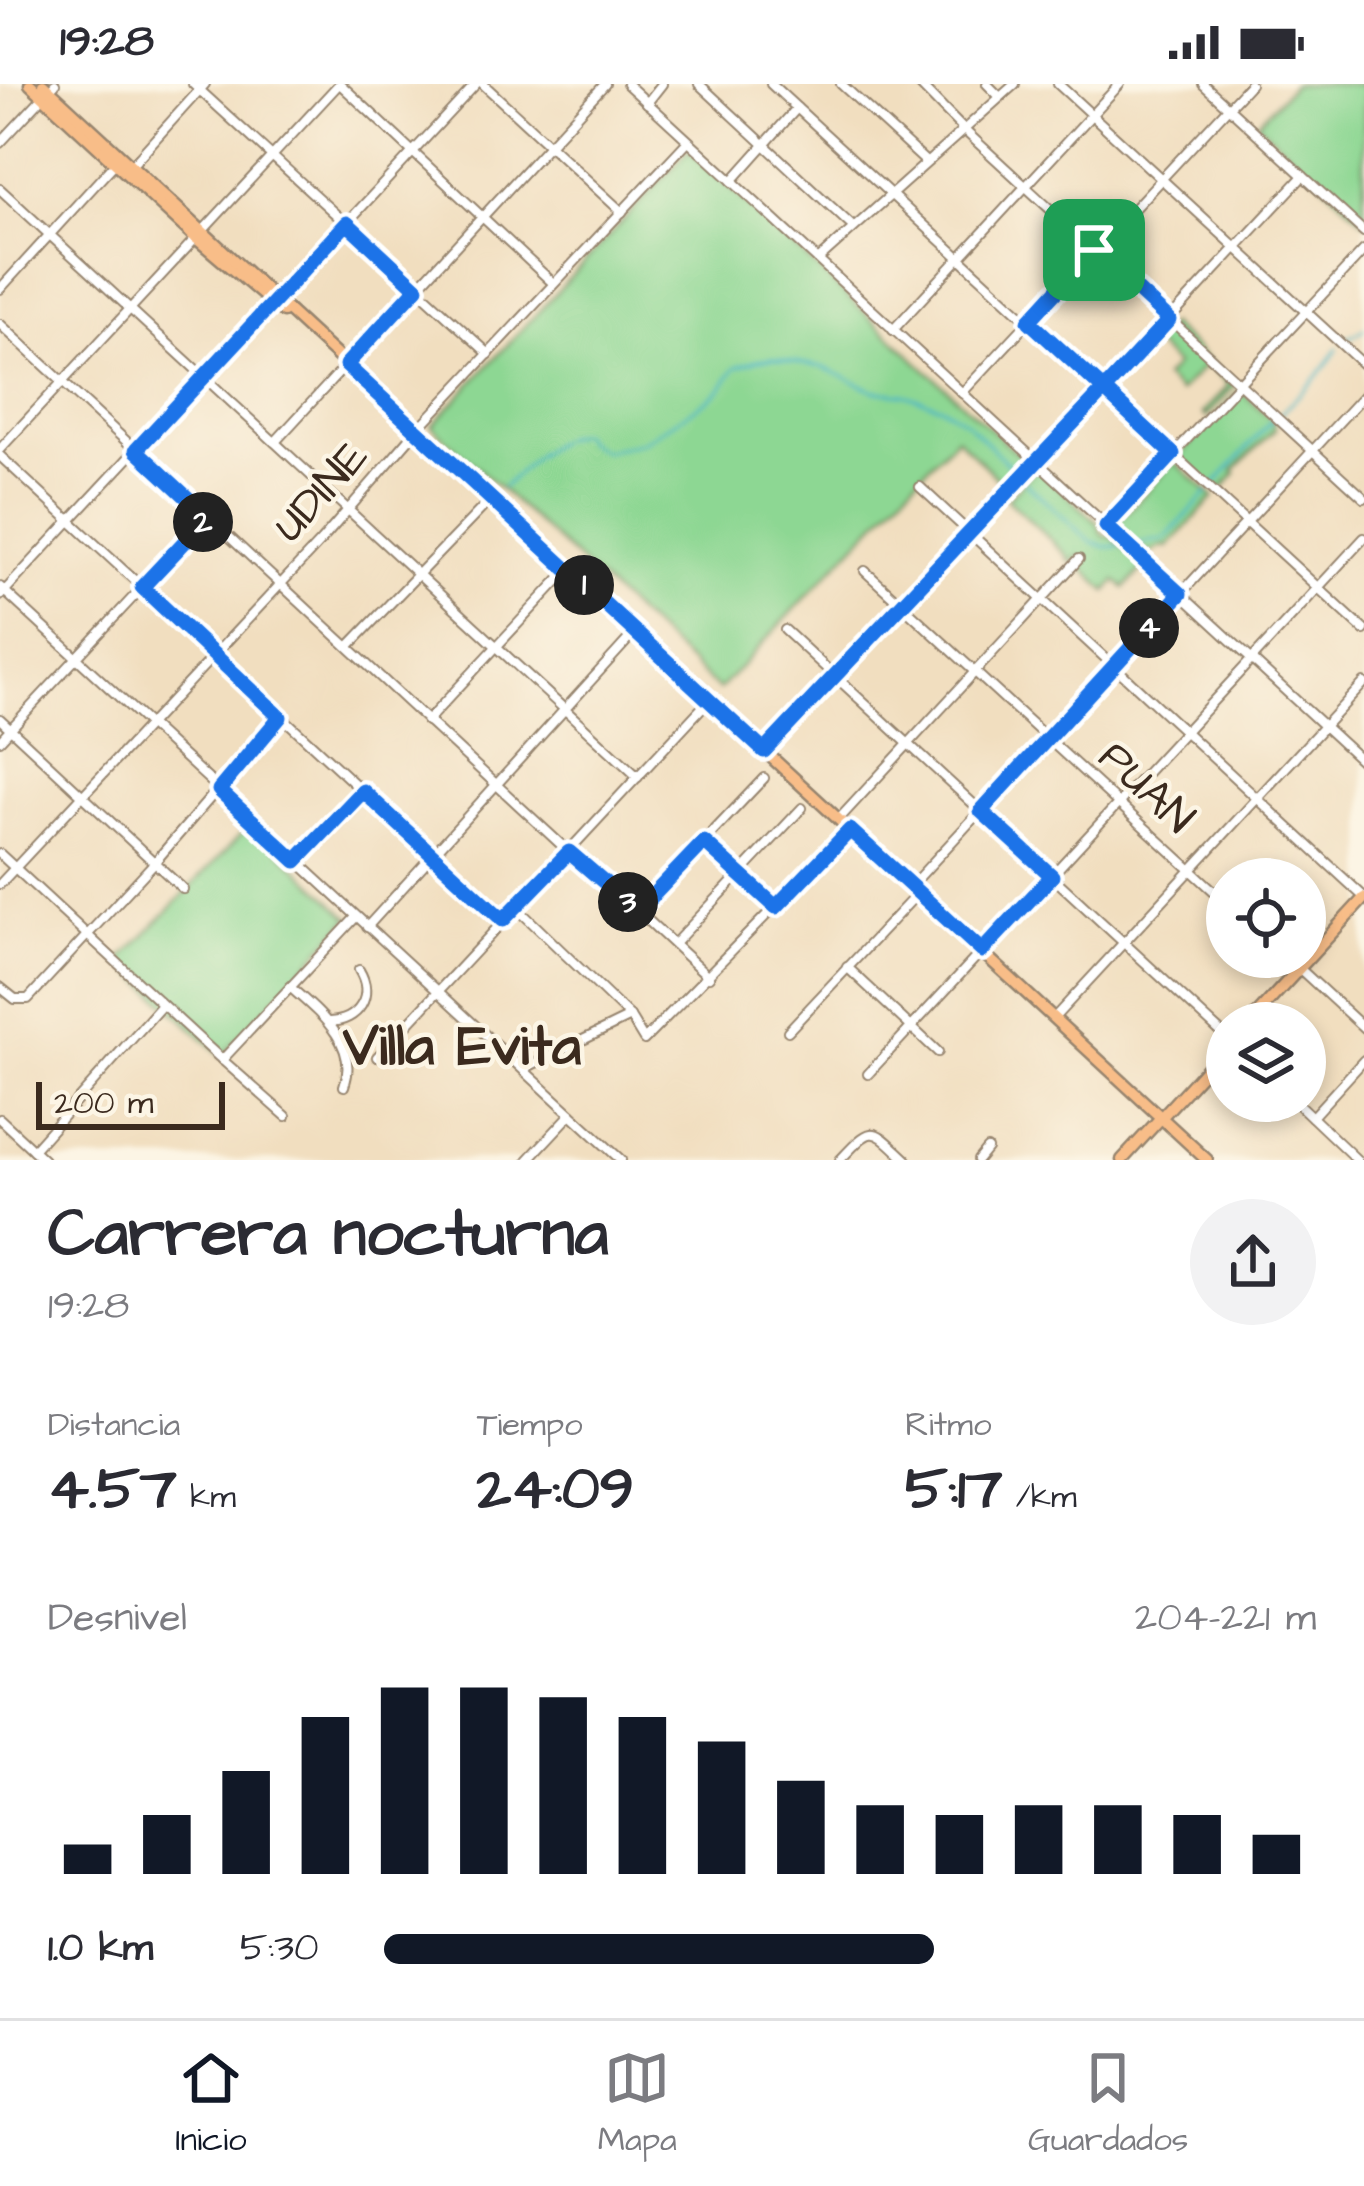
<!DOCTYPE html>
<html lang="es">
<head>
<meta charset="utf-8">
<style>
	:root { --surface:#fff; --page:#f2f2f3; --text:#2b2b33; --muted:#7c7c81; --line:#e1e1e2; --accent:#111827 }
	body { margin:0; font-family:"Architects Daughter",sans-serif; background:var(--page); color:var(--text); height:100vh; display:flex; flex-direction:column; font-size:45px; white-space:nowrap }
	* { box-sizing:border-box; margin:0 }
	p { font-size:39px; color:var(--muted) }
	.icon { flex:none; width:66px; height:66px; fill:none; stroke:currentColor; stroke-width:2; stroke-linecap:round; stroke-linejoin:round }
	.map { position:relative; height:1076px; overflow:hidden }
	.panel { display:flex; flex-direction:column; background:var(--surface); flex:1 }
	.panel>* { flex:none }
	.controls { position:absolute; left:1206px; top:774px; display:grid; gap:24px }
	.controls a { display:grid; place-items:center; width:120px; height:120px; border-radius:50%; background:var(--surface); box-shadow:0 6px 18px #0003; font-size:60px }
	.scale { position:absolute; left:36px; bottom:30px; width:189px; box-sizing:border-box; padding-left:12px; border:6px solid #3b2a1e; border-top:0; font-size:33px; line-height:42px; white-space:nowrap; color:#3b2a1e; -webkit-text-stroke:9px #fcf5e5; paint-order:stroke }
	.pin { position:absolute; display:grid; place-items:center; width:102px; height:102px; color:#fff; margin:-51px; border-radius:24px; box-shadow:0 6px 18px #0006 }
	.km { position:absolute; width:60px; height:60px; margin:-30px; border-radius:50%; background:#222; color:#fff; font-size:33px; line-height:60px; text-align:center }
	.round { display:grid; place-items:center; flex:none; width:126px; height:126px; border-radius:63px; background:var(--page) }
	.overview { display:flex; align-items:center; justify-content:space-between; height:204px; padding:0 48px }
	h1 { font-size:66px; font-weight:700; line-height:90px }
	.stats { display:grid; grid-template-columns:repeat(3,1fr); gap:18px; height:204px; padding:12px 48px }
	.stats div { display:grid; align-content:center }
	.stats b { font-size:60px; font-weight:700 }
	.stats small { font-size:33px; font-weight:400 }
	.stats p { font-size:33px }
	.chart { height:336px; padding:24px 48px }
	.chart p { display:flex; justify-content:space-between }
	.chart svg { width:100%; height:216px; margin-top:12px; stroke:var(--accent); stroke-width:6 }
	ul { padding:0 48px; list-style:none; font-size:39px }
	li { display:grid; grid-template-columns:192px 144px 1fr; align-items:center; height:90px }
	li i { height:30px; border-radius:15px; background:var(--accent) }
	.status { display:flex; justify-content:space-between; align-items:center; height:84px; padding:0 60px; background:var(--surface); direction:ltr }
	.status svg { height:33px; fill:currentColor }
	.tab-bar { display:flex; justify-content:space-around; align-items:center; height:168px; border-top:3px solid var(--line); background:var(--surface); font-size:33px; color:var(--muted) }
	.tab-bar a { display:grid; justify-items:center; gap:6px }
	.tab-bar .active { color:var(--accent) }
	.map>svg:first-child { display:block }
</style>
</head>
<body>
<div class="status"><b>19:28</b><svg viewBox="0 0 49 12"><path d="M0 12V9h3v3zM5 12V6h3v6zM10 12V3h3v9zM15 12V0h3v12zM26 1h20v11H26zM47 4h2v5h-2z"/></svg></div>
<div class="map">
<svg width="1364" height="1076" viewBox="0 0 1364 1076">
	<rect width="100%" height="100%" fill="#fcf5e5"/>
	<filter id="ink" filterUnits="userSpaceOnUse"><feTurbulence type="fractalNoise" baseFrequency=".00833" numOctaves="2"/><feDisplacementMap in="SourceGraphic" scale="24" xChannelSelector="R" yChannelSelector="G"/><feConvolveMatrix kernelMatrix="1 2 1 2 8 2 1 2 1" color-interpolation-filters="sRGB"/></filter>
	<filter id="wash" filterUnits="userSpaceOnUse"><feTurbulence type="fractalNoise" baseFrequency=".004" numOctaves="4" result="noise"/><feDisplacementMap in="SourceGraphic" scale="48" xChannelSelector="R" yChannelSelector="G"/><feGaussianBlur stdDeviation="2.7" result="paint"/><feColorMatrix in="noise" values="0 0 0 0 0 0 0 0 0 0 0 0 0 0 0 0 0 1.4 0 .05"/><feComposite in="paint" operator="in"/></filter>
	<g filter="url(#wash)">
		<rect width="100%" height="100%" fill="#f1debf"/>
		<!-- green -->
		<g fill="#8dd793" stroke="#648058" stroke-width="3">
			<path d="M1293,0H1364V137L1257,39Z"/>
			<path d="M689,66L1025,377L1003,400L956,353L719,606L432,342Z"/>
			<path d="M1169,241L1233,299L1234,302L1206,333L1203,329L1227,303V299L1206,280L1179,308L1164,294L1175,281L1151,258Z"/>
			<path d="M1238,308L1243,309L1273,337L1275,345L1234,386L1236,389L1221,406L1209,400L1179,373Z"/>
			<path d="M1173,379L1177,380L1214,413L1167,464L1164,462L1149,469L1131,457L1116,440Z"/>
			<path d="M1034,386H1040L1099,440L1100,447L1104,452H1111L1145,483L1125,504L1116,497L1107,507L1079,481L1083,475L1079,472L1072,478L1069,476L1068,472L1007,415Z"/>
			<path d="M251,740L350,834L222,972L120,877Z"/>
		</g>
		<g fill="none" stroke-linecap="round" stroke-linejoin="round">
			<!-- stream -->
			<g stroke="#49b7c4" stroke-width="3">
				<path d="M1345,256L1364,245"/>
				<path d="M1280,330L1316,294L1338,265"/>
				<path d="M1025,398L1091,458L1107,463L1119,462"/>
				<path d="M1214,401L1272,336"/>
				<path d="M503,403C525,384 550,353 579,349L589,360L604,367L642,358L708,316L721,305L736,283L758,276L773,274L822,283L875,307L904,310L941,322L966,338L1019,391"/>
				<path d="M1134,460L1165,455L1207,409"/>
			</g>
		</g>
	</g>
	<g filter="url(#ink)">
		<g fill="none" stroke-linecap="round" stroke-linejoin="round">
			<!-- minor casing -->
			<g stroke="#96846e" stroke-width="12">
				<g id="minor">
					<path d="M193,0L489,270"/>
					<path d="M340,0L553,199"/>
					<path d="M483,0L622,128"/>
					<path d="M627,0L1364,679"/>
					<path d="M699,0L853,143"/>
					<path d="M771,0L1364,546"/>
					<path d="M841,0L926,78"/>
					<path d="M919,0L963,45L1364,414"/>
					<path d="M987,0L1000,13"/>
					<path d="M1058,0L1364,281"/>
					<path d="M1203,0L1364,148"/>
					<path d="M647,19L662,0"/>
					<path d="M0,59L55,0"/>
					<path d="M130,83L205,0"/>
					<path d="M732,97L797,24"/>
					<path d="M0,105L638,693"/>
					<path d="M818,176L1015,0"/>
					<path d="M0,205L116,78"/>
					<path d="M0,240L569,768L638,827L709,893"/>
					<path d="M893,246L1120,0"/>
					<path d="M962,309L1250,0"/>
					<path d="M275,358L605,0"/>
					<path d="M0,365L339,0"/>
					<path d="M0,372L503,837"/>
					<path d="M920,403L1364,813"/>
					<path d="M1106,442L1364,166"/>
					<path d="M865,487L1227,819"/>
					<path d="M0,503L621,1076"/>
					<path d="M0,512L476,0"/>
					<path d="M785,546L1227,954"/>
					<path d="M349,562L491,415"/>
					<path d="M0,635L183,805"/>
					<path d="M427,637L568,486"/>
					<path d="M0,656L208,433"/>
					<path d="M765,667L836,593L1303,92"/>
					<path d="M839,735L1079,475"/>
					<path d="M704,758L776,823"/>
					<path d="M0,770L219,973L286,1032"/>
					<path d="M296,777L363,707"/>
					<path d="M0,800L321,457L417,346L688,57"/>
					<path d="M911,802L1364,311"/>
					<path d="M516,823L630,933L644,956L850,746"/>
					<path d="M638,827L764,694"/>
					<path d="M367,843L635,548"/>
					<path d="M674,860L802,724"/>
					<path d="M1287,873L1364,944"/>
					<path d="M847,883L938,968"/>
					<path d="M0,903L15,915H28L154,779L280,633"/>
					<path d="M290,903C318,928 360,960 344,1002"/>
					<path d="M1054,934L1364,599"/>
					<path d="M329,938C359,937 375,912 359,886"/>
					<path d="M788,947L918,809"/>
					<path d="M377,973L709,616"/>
					<path d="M222,976L356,833"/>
					<path d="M523,985L630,933"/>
					<path d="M868,990L1364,454"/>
					<path d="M1295,1017L1357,1076"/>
					<path d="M1312,1033L1364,976"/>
					<path d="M0,1035L44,1076"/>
					<path d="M33,1066L162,921"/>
					<path d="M528,1076L571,1030"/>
					<path d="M840,1076C875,1039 871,1043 907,1076"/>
					<path d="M978,1076L987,1065"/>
				</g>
			</g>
			<!-- major casing -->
			<g stroke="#96846e" stroke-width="15">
				<g id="major">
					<path d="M30,0L197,155L283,228"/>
					<path d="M43,0L1207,1076"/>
					<path d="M1249,939L1364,814"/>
					<path d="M1122,1076L1227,962"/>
				</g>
			</g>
			<!-- minor -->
			<use href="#minor" stroke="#fff" stroke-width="8"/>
			<!-- major -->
			<use href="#major" stroke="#f8bd88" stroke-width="10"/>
		</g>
	</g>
	<g fill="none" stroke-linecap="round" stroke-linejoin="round" filter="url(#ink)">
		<!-- route casing -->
		<g stroke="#fff" stroke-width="24">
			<path id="route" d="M1094,166L1029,237L1104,306L764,667L346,281L417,204L347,139L136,366L208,433L142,503L280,633L219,706L296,777L363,707L503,836L569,768L638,827L704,758L776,823L850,746L982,867L1052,792L981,727L1180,510L1106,442L1173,370L1104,306L1169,236L1094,166"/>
		</g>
		<!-- route -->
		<use href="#route" stroke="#1a73e8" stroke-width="15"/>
	</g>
	<g text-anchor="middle" stroke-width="9" stroke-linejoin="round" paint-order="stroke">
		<!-- street labels -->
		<g font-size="45" fill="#3b2a1e" stroke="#fcf5e5">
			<text transform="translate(319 406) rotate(-48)" y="16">UDINE</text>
			<text transform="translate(1148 702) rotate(43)" y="16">PUAN</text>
		</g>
		<!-- district labels -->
		<g font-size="57" font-weight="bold" fill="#3b2a1e" stroke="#fcf5e5">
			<text x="462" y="980">Villa Evita</text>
		</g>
	</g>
</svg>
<div class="controls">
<a><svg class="icon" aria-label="locate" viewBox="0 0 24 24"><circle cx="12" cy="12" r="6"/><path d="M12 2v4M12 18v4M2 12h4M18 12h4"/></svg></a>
<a><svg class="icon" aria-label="layers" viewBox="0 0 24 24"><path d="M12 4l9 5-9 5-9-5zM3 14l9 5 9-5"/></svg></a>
</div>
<div class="scale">200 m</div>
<div class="pin" style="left:1094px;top:166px;background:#1e9e55"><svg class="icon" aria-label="arrive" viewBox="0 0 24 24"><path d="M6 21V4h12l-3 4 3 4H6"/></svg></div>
<b class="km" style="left:584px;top:501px">1</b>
<b class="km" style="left:203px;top:438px">2</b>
<b class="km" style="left:628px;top:818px">3</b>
<b class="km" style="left:1149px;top:544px">4</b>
</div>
<section class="panel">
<div class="overview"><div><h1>Carrera nocturna</h1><p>19:28</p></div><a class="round"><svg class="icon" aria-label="share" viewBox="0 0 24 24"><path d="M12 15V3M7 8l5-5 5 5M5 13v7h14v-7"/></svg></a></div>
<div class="stats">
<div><p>Distancia</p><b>4.57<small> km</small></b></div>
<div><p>Tiempo</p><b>24:09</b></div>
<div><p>Ritmo</p><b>5:17<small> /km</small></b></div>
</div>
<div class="chart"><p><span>Desnivel</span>204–221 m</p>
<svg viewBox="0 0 160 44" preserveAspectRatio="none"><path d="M5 44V38M15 44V32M25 44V23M35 44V12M45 44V6M55 44V6M65 44V8M75 44V12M85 44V17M95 44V25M105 44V30M115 44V32M125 44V30M135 44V30M145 44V32M155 44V36"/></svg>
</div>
<ul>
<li><b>1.0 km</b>5:30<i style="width:59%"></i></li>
</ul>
</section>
<nav class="tab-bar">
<a class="active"><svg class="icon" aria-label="home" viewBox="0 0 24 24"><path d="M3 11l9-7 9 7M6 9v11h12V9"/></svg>Inicio</a>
<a><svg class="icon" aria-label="map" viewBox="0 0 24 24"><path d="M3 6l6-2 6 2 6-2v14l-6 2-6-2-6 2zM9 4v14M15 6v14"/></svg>Mapa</a>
<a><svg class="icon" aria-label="saved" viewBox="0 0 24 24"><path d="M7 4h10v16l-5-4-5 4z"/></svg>Guardados</a>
</nav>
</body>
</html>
